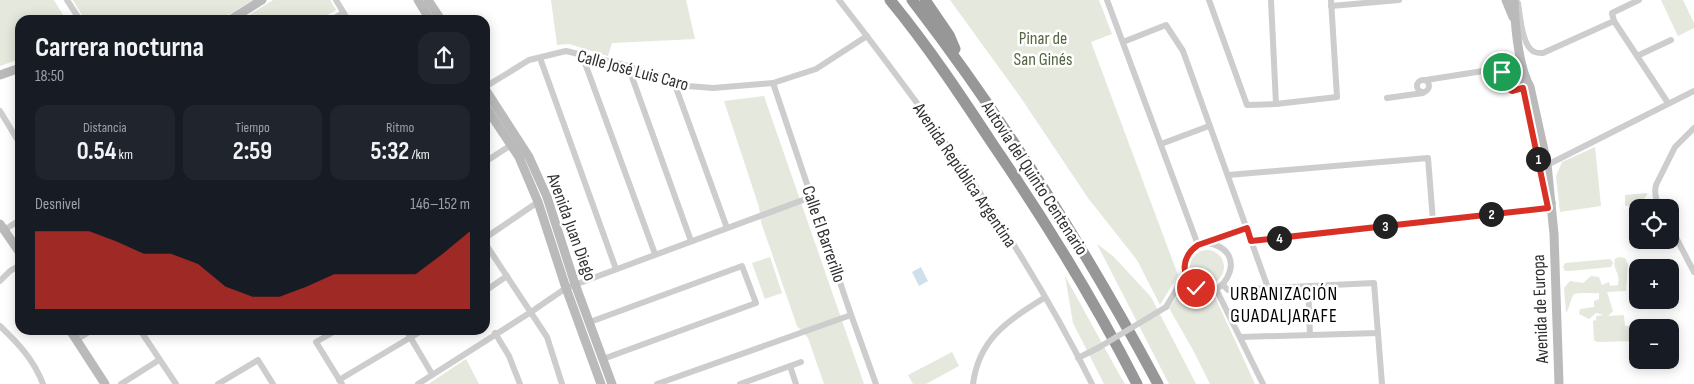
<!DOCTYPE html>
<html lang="es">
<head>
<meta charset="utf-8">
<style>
	:root { --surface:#171b24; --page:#20242c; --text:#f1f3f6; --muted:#9ea1a6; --accent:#d93025 }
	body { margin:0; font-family:"Sofia Sans Condensed",sans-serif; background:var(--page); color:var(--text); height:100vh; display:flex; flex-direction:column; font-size:19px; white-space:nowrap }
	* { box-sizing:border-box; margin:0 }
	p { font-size:16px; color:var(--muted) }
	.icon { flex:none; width:28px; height:28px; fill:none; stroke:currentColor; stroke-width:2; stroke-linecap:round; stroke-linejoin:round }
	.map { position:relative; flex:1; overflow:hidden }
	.details { position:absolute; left:15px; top:15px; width:475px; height:320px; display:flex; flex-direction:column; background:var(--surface); border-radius:15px; box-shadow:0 2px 12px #0003 }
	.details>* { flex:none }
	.fabs { position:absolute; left:1629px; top:199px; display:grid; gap:10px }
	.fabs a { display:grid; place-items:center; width:50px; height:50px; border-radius:10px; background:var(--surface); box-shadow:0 2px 12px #0003; font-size:25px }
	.pin { position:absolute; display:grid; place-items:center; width:42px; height:42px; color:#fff; margin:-21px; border:2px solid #fff; border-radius:50%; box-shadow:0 1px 5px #0007 }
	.km { position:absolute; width:25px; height:25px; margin:-12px; border-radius:50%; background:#222; color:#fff; font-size:14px; line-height:25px; text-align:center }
	.round { display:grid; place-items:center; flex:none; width:52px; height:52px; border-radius:15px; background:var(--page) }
	.overview { display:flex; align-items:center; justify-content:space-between; height:85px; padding:0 20px }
	h1 { font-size:28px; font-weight:700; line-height:38px }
	.metrics { display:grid; grid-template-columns:repeat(3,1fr); gap:8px; height:85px; padding:5px 20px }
	.metrics div { display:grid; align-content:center; border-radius:12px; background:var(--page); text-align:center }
	.metrics b { font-size:25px; font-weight:700 }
	.metrics small { font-size:14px; font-weight:400 }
	.metrics p { font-size:14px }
	.chart { height:140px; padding:10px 20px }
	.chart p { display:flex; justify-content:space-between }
	.chart svg { width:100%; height:90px; margin-top:5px; fill:var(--accent); opacity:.7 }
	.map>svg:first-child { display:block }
</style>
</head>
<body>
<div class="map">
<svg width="1694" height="384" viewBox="0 0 1694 384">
	<rect width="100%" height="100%" fill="#fff"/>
	<!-- green -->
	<g fill="#e4e8dd">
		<path d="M0,0H54L66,20H20V59L0,66Z"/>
		<path d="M73,0H253L232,13L215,20H85Z"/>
		<path d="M273,0H330L336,10L319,20H241Z"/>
		<path d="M551,0H686L695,39L612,43L608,56L569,44L557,45Z"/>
		<path d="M950,0H1099L1112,34L1091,42L1178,275L1160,305L1137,260L1088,198L1021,98Z"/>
		<path d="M1661,0H1683L1694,23V28L1678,36Z"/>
		<path d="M764,96L864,384H824L808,338L797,326L761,222L759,207L724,101Z"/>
		<path d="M1595,147L1601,206L1560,212L1556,176L1562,162Z"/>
		<path d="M1647,193V195L1638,207L1634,208L1633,205L1625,206V195Z"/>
		<path d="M1097,244L1113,256L1151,297L1196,384H1169Z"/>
		<circle cx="1207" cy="267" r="17"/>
		<path d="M770,257L782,293L765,299L752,263Z"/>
		<path d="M1619,257L1625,258L1628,264L1626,291L1607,292L1613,311L1608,316L1624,315L1625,326H1635V341L1597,342L1594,340L1593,321L1596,320V316L1604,315L1596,313L1589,319L1579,314L1580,309L1594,307V301L1599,299V293C1590,294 1583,292 1574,294C1570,300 1570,307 1566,313L1564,288L1570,281L1583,283L1591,276L1599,277L1602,285L1609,282L1610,286L1618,285C1621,272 1612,270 1615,259Z"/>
		<path d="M1610,259L1613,263L1611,267L1570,271H1565L1563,267L1565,263Z"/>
		<path d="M1065,276L1119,374L1125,384H1104L1073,323Z"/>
		<path d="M1183,289L1215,297L1255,384H1210L1193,350L1169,308Z"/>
		<path d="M952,352L959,366L926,384H913L908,375Z"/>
		<path d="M466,359L479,384H428L430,383Z"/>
	</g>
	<!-- water -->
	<path fill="#cee0e9" d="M921,267L928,281L919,286L912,272Z"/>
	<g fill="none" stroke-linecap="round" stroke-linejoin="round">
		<!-- street -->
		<g stroke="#cdcdcd" stroke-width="6">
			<path d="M67,0L80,20"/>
			<path d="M336,0L348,20"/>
			<path d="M839,0C933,121 1024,246 1092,384"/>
			<path d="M1107,0L1198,245"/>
			<path d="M1209,0L1247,105L1276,104L1337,97L1331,0"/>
			<path d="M1271,0L1276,104"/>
			<path d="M1518,3C1520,15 1522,48 1535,52C1535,53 1543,53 1543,53L1614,21L1612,13L1639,0"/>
			<path d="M1331,6L1399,0"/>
			<path d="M331,20L343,13"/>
			<path d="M1614,21L1668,103"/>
			<path d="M1123,42L1166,25L1183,51L1268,288"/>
			<path d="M582,55L655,254"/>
			<path d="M1637,56L1671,40"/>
			<path d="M540,58L616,269"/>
			<path d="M628,66L691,241"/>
			<circle cx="1423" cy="86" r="6"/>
			<path d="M1426,80L1502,68L1505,87L1512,91L1523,88"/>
			<path d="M773,83L849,309L876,384"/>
			<path d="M675,85L727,228"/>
			<path d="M485,87L529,60L566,51L628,66L675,85L713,88L773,83L816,69L867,36"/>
			<path d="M1387,98L1423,93"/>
			<path d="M0,111L20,144"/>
			<path d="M1161,144L1209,126"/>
			<path d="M485,162L511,145"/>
			<path d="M1545,166L1694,91"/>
			<path d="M1228,175L1428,158L1433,221"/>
			<path d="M1660,208C1656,199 1654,194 1656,185L1675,147L1694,128"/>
			<path d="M1670,226L1694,272"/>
			<path d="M4,230L20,220"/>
			<path d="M485,238L538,202"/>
			<path d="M1251,241L1548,208L1553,203"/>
			<path d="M485,243L547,337L562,384"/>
			<path d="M1206,243C1258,249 1216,317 1189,281C1179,268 1185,253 1198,245L1247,228"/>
			<path d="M0,281L10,271L20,265"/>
			<path d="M1223,285L1228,290L1374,283L1382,384"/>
			<path d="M1308,286L1310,335"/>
			<path d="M1216,289L1263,384"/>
			<path d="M485,291L507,276"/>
			<path d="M1166,307L1181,282L1186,279"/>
			<path d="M590,322L742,266L756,303L603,359"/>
			<path d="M0,326C18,343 34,360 43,384"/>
			<path d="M140,330L176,384"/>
			<path d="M337,330L316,342L342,384"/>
			<path d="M406,330L432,374"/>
			<path d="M495,333L509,356L520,384"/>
			<path d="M1241,337L1378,333"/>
			<path d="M76,340L92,330"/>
			<path d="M1078,358L1098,348"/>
			<path d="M790,366L796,384"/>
			<path d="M339,380L423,330"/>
			<path d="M121,384L159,360"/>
			<path d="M218,384L258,360L273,384"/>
			<path d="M418,384L531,312L566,288L811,197"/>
			<path d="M657,384L851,315"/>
			<path d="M740,384L801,362"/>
			<path d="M973,384C979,338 1008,321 1044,298"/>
		</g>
		<!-- secondary -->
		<g stroke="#bababa" stroke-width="9">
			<path d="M418,0L430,20"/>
			<path d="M428,0L441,20"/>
			<path d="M1506,0L1513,17"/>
			<path d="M1514,0C1515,25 1518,65 1530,87L1547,164L1554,234L1559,384"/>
			<path d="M230,20L262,0"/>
			<path d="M0,75L20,68"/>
			<path d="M1526,78L1523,88L1543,182"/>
			<path d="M485,89L529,157L547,197L575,284L612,384"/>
			<path d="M485,106L519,157L538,202L566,288L601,384"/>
			<path d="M0,224L20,253"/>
			<path d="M70,330L105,384"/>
		</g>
		<!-- highway -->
		<g stroke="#979797" stroke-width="11">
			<path d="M890,0C928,46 961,96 994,146C1046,222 1095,302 1137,384"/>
			<path d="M912,0C1005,121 1086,250 1158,384"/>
			<path d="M925,0L949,35L955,49"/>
		</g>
		<!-- street-bridge -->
		<path stroke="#cdcdcd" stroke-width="6" d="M1098,348L1166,307"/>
	</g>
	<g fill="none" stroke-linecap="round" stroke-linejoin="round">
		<!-- route casing -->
		<g stroke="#fff" stroke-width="10">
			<path id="route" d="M1196,288C1180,276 1181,257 1198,245L1247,228L1251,241L1548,208L1523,88L1512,91L1505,87L1502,72"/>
		</g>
		<!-- route -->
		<use href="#route" stroke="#d93025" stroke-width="6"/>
	</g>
	<g text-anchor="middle" stroke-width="5" stroke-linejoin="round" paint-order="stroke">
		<!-- park labels -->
		<g font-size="18" fill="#556742" stroke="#fff">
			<text x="1043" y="44">Pinar de<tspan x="1043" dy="21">San Ginés</tspan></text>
		</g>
		<!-- street labels -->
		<g font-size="18" fill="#303030" stroke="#fff">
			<text transform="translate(633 70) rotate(15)" y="6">Calle José Luis Caro</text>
			<text transform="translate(965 175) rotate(56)" y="6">Avenida República Argentina</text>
			<text transform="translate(1035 178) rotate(57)" y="6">Autovía del Quinto Centenario</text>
			<text transform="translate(572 227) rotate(70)" y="6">Avenida Juan Diego</text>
			<text transform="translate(824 234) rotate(71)" y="6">Calle El Barrerillo</text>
			<text transform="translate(1540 309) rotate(-92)" y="6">Avenida de Europa</text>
		</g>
		<!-- neighbourhood labels -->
		<g font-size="19" letter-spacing="1" fill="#000" stroke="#fff">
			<text x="1284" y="300">URBANIZACIÓN<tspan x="1284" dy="22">GUADALJARAFE</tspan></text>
		</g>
	</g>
</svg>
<div class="fabs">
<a><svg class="icon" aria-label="locate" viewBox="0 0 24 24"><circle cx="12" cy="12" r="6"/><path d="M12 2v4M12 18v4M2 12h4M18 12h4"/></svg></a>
<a>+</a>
<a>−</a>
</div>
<div class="pin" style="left:1502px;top:72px;background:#1e9e55"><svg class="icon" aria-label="arrive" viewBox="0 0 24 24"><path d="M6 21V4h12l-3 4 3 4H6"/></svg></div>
<div class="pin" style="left:1196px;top:288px;background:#d93025"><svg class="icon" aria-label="check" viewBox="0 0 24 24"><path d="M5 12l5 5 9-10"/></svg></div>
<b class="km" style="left:1538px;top:159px">1</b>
<b class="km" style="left:1491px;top:214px">2</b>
<b class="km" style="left:1385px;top:226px">3</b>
<b class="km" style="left:1279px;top:238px">4</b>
<section class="details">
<div class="overview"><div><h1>Carrera nocturna</h1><p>18:50</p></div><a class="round"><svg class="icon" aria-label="share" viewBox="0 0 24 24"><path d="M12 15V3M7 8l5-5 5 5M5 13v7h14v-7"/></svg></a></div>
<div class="metrics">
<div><p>Distancia</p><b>0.54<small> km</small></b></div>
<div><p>Tiempo</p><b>2:59</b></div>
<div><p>Ritmo</p><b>5:32<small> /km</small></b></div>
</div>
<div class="chart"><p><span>Desnivel</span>146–152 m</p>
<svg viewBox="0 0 160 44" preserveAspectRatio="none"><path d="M0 44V6L10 6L20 6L30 11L40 17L50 17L60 22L70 33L80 38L90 38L100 33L110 27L120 27L130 27L140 27L150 17L160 6V44z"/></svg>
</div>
</section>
</div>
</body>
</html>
